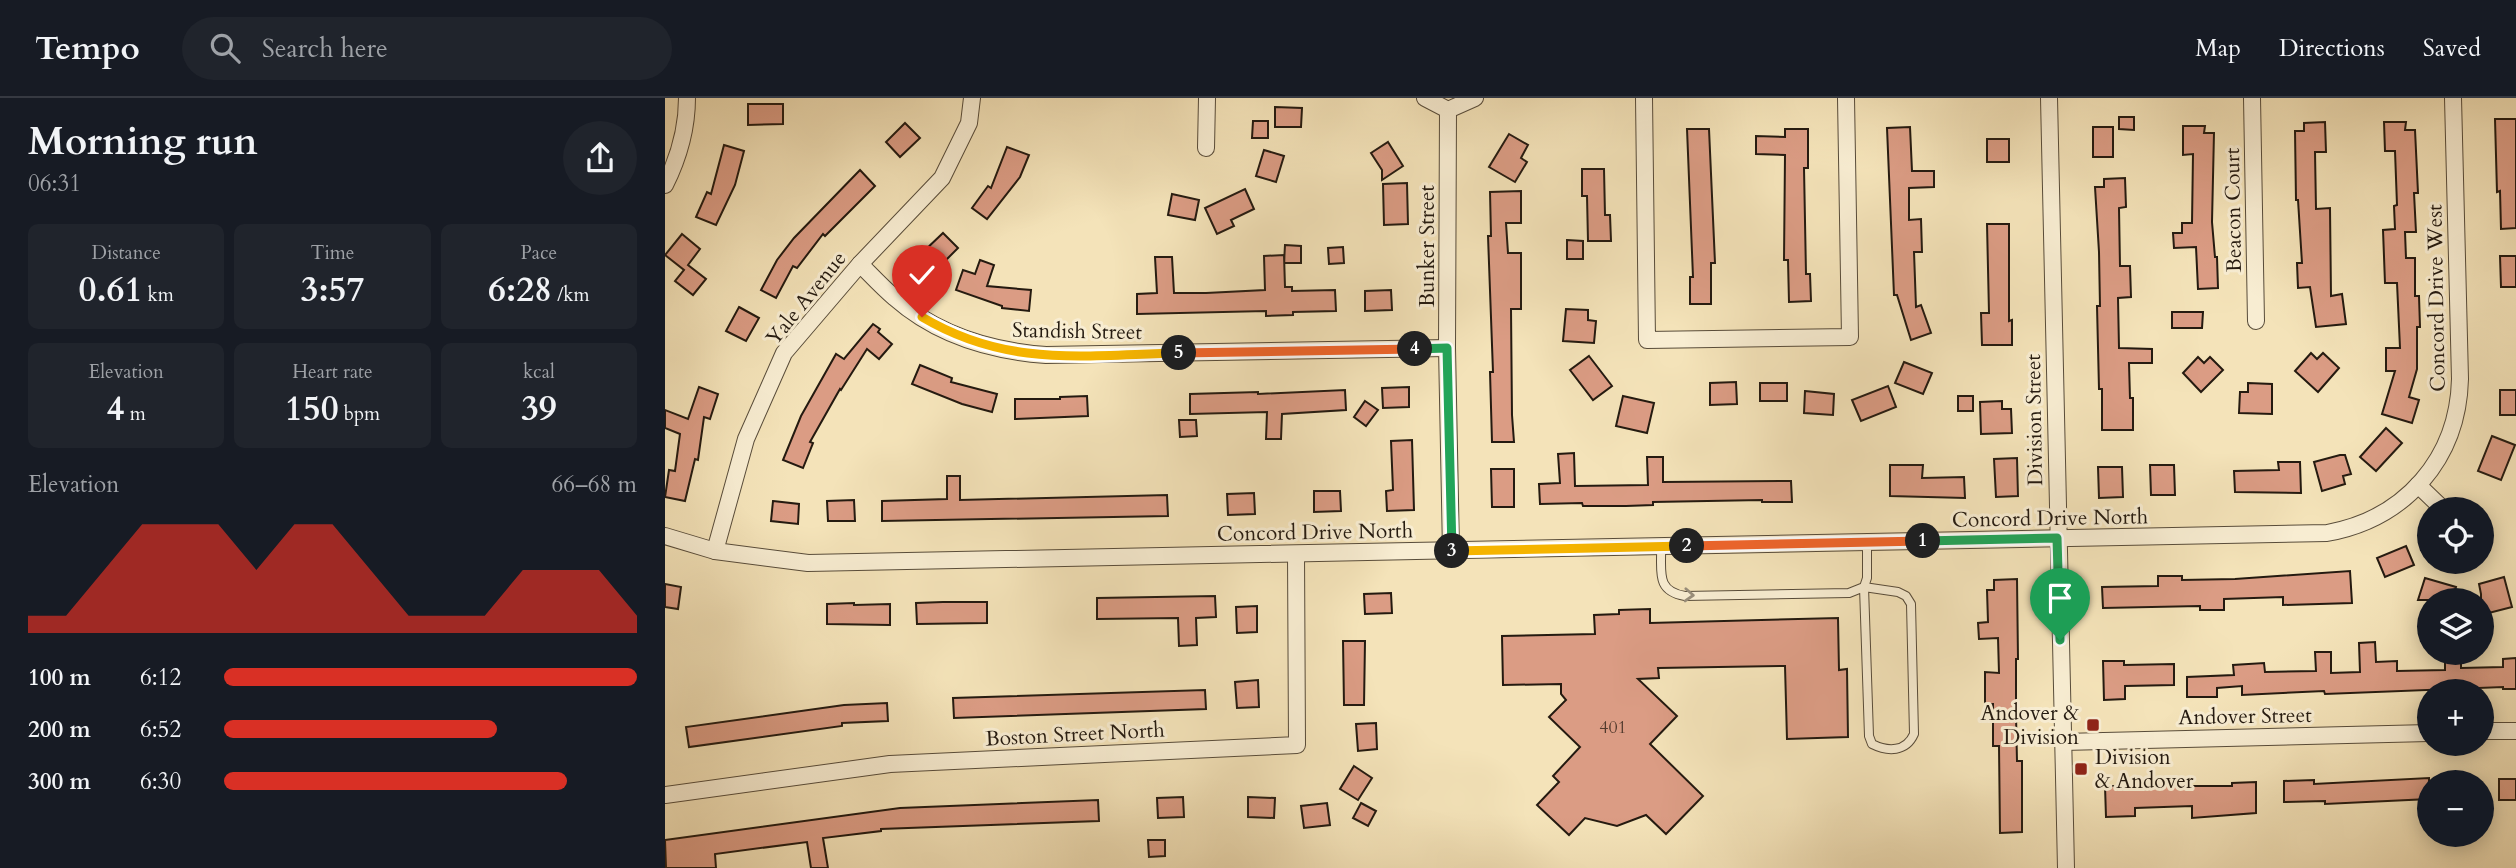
<!DOCTYPE html>
<html lang="en">
<head>
<meta charset="utf-8">
<style>
	:root { --surface:#171b24; --page:#20242c; --text:#f1f3f6; --muted:#9ea1a6; --line:#363941; --accent:#d93025 }
	body { margin:0; font-family:Cardo,serif; background:var(--page); color:var(--text); height:100vh; display:flex; flex-direction:column; font-size:26px; white-space:nowrap }
	* { box-sizing:border-box; margin:0 }
	p { font-size:23px; color:var(--muted) }
	.icon { flex:none; width:38px; height:38px; fill:none; stroke:currentColor; stroke-width:2; stroke-linecap:round; stroke-linejoin:round }
	.map { position:relative; flex:1; overflow:hidden }
	.side { display:flex; flex-direction:column; background:var(--surface); width:665px }
	.side>* { flex:none }
	.controls { position:absolute; left:1752px; top:399px; display:grid; gap:14px }
	.controls a { display:grid; place-items:center; width:77px; height:77px; border-radius:50%; background:var(--surface); box-shadow:0 4px 18px #0003; font-size:35px }
	.pin { position:absolute; display:grid; place-items:center; width:60px; height:60px; color:#fff; margin:-72px -30px; border-radius:50% 50% 50% 0; rotate:-45deg; box-shadow:0 0 7px #0007 }
	.pin .icon { rotate:45deg }
	.km { position:absolute; width:35px; height:35px; margin:-18px; border-radius:50%; background:#222; color:#fff; font-size:19px; line-height:35px; text-align:center }
	.round { display:grid; place-items:center; flex:none; width:74px; height:74px; border-radius:37px; background:var(--page) }
	.overview { display:flex; align-items:center; justify-content:space-between; height:119px; padding:0 28px }
	h1 { font-size:38px; font-weight:800; line-height:52px }
	.figures { display:grid; grid-template-columns:repeat(3,1fr); gap:10px; height:119px; padding:7px 28px }
	.figures div { display:grid; align-content:center; border-radius:10px; background:var(--page); text-align:center }
	.figures b { font-size:35px; font-weight:800 }
	.figures small { font-size:19px; font-weight:400 }
	.figures p { font-size:19px }
	.chart { height:196px; padding:14px 28px }
	.chart p { display:flex; justify-content:space-between }
	.chart svg { width:100%; height:126px; margin-top:7px; fill:var(--accent); opacity:.7 }
	ul { padding:0 28px; list-style:none; font-size:23px }
	li { display:grid; grid-template-columns:112px 84px 1fr; align-items:center; height:52px }
	li i { height:18px; border-radius:9px; background:var(--accent) }
	header { display:flex; align-items:center; gap:42px; box-sizing:border-box; height:98px; padding:0 35px; background:var(--surface); border-bottom:2px solid var(--line) }
	header strong { font-size:33px }
	nav { display:flex; gap:38px; margin-inline-start:auto; font-size:24px }
	.search { width:490px; height:63px; background:var(--page); display:flex; align-items:center; gap:18px; box-sizing:border-box; padding:0 24px; border-radius:38px; color:var(--muted); font-size:26px }
	main { display:flex; flex:1; min-height:0 }
	.map>svg:first-child { display:block }
</style>
</head>
<body>
<header>
<strong>Tempo</strong>
<div class="search"><svg class="icon" aria-label="search" viewBox="0 0 24 24"><circle cx="10" cy="10" r="6"/><path d="M15 15l6 6"/></svg>Search here</div>
<nav><a>Map</a><a>Directions</a><a>Saved</a></nav>
</header>
<main>
<section class="side">
<div class="overview"><div><h1>Morning run</h1><p>06:31</p></div><a class="round"><svg class="icon" aria-label="share" viewBox="0 0 24 24"><path d="M12 15V3M7 8l5-5 5 5M5 13v7h14v-7"/></svg></a></div>
<div class="figures">
<div><p>Distance</p><b>0.61<small> km</small></b></div>
<div><p>Time</p><b>3:57</b></div>
<div><p>Pace</p><b>6:28<small> /km</small></b></div>
</div>
<div class="figures">
<div><p>Elevation</p><b>4<small> m</small></b></div>
<div><p>Heart rate</p><b>150<small> bpm</small></b></div>
<div><p>kcal</p><b>39</b></div>
</div>
<div class="chart"><p><span>Elevation</span>66–68 m</p>
<svg viewBox="0 0 160 44" preserveAspectRatio="none"><path d="M0 44V38L10 38L20 22L30 6L40 6L50 6L60 22L70 6L80 6L90 22L100 38L110 38L120 38L130 22L140 22L150 22L160 38V44z"/></svg>
</div>
<ul>
<li><b>100 m</b>6:12<i style="width:100%"></i></li>
<li><b>200 m</b>6:52<i style="width:66%"></i></li>
<li><b>300 m</b>6:30<i style="width:83%"></i></li>
</ul>
</section>
<div class="map">
<svg width="1851" height="770" viewBox="0 0 1851 770">
	<rect width="100%" height="100%" fill="#f4e3b9"/>
	<filter id="stains"><feTurbulence type="fractalNoise" baseFrequency=".00286" numOctaves="4"/><feColorMatrix values="0 0 0 0 .2 0 0 0 0 .09 0 0 0 0 .02 0 0 0 .5 -.17"/></filter>
	<radialGradient id="worn" r=".72"><stop offset=".6" stop-color="#630" stop-opacity="0"/><stop offset="1" stop-color="#630" stop-opacity=".3"/></radialGradient>
	<!-- building -->
	<g fill="#db9c84" stroke="#241a10" stroke-width="2">
		<path d="M83,6H118V26L83,27Z"/>
		<path d="M610,9L637,10L636,29H610Z"/>
		<path d="M1454,19H1469V32L1454,31Z"/>
		<path d="M1830,21H1851V130L1836,131L1835,93L1832,94Z"/>
		<path d="M588,23H603V40H587Z"/>
		<path d="M1660,24L1661,54H1650L1651,111L1665,110L1666,198L1677,196L1681,226L1651,229L1645,189L1633,190L1632,165H1637L1633,102H1631L1630,33H1639V25Z"/>
		<path d="M1719,24H1741L1740,32H1750L1753,95H1749L1751,134H1740L1741,160H1750V198H1754L1755,229H1752V271L1744,299L1754,302L1747,325L1717,316L1730,273H1721V250H1735L1732,185H1720L1718,132L1730,131L1729,108L1732,107L1730,53H1720Z"/>
		<path d="M240,25L255,40L235,59L221,44Z"/>
		<path d="M1518,28H1540L1539,35H1549L1547,124L1550,159H1552L1553,190L1533,191L1531,149L1509,150L1508,135H1517V125H1527L1528,56L1518,57Z"/>
		<path d="M1245,29L1247,73H1269V89L1244,90V122L1256,121L1257,154H1249L1251,209L1256,207L1266,235L1246,242L1232,197H1229L1222,30Z"/>
		<rect x="1428" y="29" width="20" height="30"/>
		<path d="M1022,31H1044L1050,165H1046V206H1025V179H1028Z"/>
		<path d="M1120,31H1143V70H1139L1141,176H1145L1146,203L1124,204L1123,162H1119L1120,57L1091,56V38L1120,39Z"/>
		<path d="M844,36L863,47L856,60L862,64L850,84L824,69Z"/>
		<rect x="1322" y="41" width="22" height="23"/>
		<path d="M723,44L738,68L717,82V72L706,55Z"/>
		<path d="M59,47L79,53L70,87L51,127L31,119L42,94L46,96Z"/>
		<path d="M342,49L364,57L355,79L322,121L307,110L323,88L326,90Z"/>
		<path d="M599,52L619,58L611,84L591,78Z"/>
		<path d="M917,71H939L940,117H945L946,143H923L922,98H917Z"/>
		<path d="M195,72L210,88L160,138L158,136L132,170L128,168L111,200L96,192L112,162L129,140Z"/>
		<path d="M1460,80L1461,109L1454,110L1455,168H1465L1466,199L1453,200L1454,250L1487,251V265H1464L1465,300H1468V332H1437V291H1434L1432,208H1435L1434,154L1430,89H1439V81Z"/>
		<path d="M742,85L743,126L719,127L718,86Z"/>
		<path d="M580,91L589,111L566,122L569,128L552,136L540,110Z"/>
		<path d="M856,93V125H841L843,155H856V211H846L847,317L849,344H827L825,274H828L823,138H826L825,94Z"/>
		<path d="M507,96L534,102L530,122L503,117Z"/>
		<path d="M1322,126H1344V223L1347,222V247H1317L1316,215H1324Z"/>
		<path d="M278,135L293,150L274,169L258,154Z"/>
		<path d="M17,136L35,151L23,167L41,181L28,197L10,183L19,172L0,157Z"/>
		<path d="M902,142L918,143V161H902Z"/>
		<path d="M620,147L636,148V165H619Z"/>
		<path d="M678,149L679,165L664,166L663,150Z"/>
		<path d="M619,157L620,189H627V193L670,192L671,213L628,214V217L601,218V213L472,216V196L492,195L490,159H507L509,195H541L600,192L599,158Z"/>
		<path d="M1835,158H1851V189H1836Z"/>
		<path d="M315,162L329,167L322,188L366,192L364,213L337,210V208L291,192L298,172L310,176Z"/>
		<path d="M726,192L727,212L700,213V193Z"/>
		<path d="M74,209L94,220L81,243L61,233Z"/>
		<path d="M901,211L923,212V222L931,223L929,245L898,243Z"/>
		<path d="M1507,214H1538L1537,230H1507Z"/>
		<path d="M208,226L215,231L213,234L227,246L214,261L202,251L176,292L175,291L145,344L148,345L138,370L118,362L136,318L171,256L179,261Z"/>
		<path d="M1646,255L1652,261L1658,255L1674,270L1653,294L1630,273Z"/>
		<path d="M924,258L947,288L928,302L905,272Z"/>
		<path d="M1533,259L1539,265L1545,259L1558,272L1536,294L1518,275Z"/>
		<path d="M1239,264L1267,275L1258,296L1230,285Z"/>
		<path d="M255,267L287,280L286,284L332,296L327,314L297,306L247,286Z"/>
		<path d="M1071,284L1072,306L1045,307V285Z"/>
		<rect x="1095" y="285" width="27" height="18"/>
		<path d="M1583,285L1607,286V316L1574,315L1575,294H1583Z"/>
		<path d="M1223,288L1231,309L1196,323L1187,302Z"/>
		<path d="M34,289L53,296L45,321L39,319L33,362L30,361L20,403L0,399L4,372L10,373L15,336L0,330V312L23,321Z"/>
		<path d="M744,289V309L718,310L717,290Z"/>
		<path d="M680,292L681,312L617,316L616,341H601L602,314L525,316V296L593,294V296Z"/>
		<rect x="1835" y="292" width="16" height="25"/>
		<path d="M1140,293L1169,296L1168,317L1139,315Z"/>
		<path d="M422,298L423,318L350,321V301H395V299Z"/>
		<path d="M958,298L989,305L982,335L951,328Z"/>
		<rect x="1293" y="298" width="15" height="15"/>
		<path d="M700,303L713,312L701,328L689,319Z"/>
		<path d="M1337,303V311H1346L1347,335L1316,336L1315,304Z"/>
		<path d="M514,322H531L532,338L515,339Z"/>
		<path d="M1721,330L1737,345L1711,373L1695,359Z"/>
		<path d="M1827,338L1850,347L1836,382L1813,373Z"/>
		<path d="M747,342L749,412L722,413L721,393L728,392L726,343Z"/>
		<path d="M909,355L910,388L983,387L982,359H998V384L1126,383L1127,404H1097V402L988,404V407L961,408H918L917,405L875,406L874,386L895,385L893,356Z"/>
		<path d="M1675,357H1680L1686,376L1678,378L1680,386L1657,393L1649,364Z"/>
		<path d="M1352,360L1353,398L1331,399L1329,361Z"/>
		<path d="M1613,364H1635L1636,395L1570,394L1569,373L1614,372Z"/>
		<path d="M1225,367H1258L1257,380L1299,379L1300,400L1225,398Z"/>
		<path d="M1485,367H1509L1510,397H1486Z"/>
		<path d="M1433,369H1457L1458,399L1434,400Z"/>
		<path d="M826,371H849V409H827Z"/>
		<path d="M282,378H295V402L502,397L503,418L217,423V403L282,401Z"/>
		<path d="M649,393H675L676,413L649,414Z"/>
		<path d="M589,395L590,416L563,417L562,396Z"/>
		<path d="M189,402L190,423H163L162,403Z"/>
		<path d="M108,403L134,406L133,426L106,423Z"/>
		<path d="M1741,448L1749,467L1720,479L1712,460Z"/>
		<path d="M1685,473L1687,505L1618,507V499L1559,501V512H1535V508L1438,510L1437,489L1493,488V478H1517V482L1570,481Z"/>
		<path d="M1839,479L1847,509L1816,517V496L1814,486Z"/>
		<path d="M1760,480L1791,489L1787,502H1753Z"/>
		<path d="M1352,481L1353,561H1351V617L1352,663H1357V734L1335,735L1334,648H1328V606H1320V574L1334,575L1333,540L1314,541L1313,525L1323,524L1322,492H1329V482Z"/>
		<path d="M0,486L16,489L13,511L0,509Z"/>
		<path d="M726,495L727,515L700,516L699,496Z"/>
		<path d="M550,498L551,519L531,520L532,547L514,548L513,520L432,521V500Z"/>
		<path d="M278,504H322V525L252,526L251,505Z"/>
		<path d="M189,505V507L225,506V527L162,526V506Z"/>
		<path d="M592,508V534L572,535L571,509Z"/>
		<path d="M985,511V525L1173,520L1174,572L1182,571L1183,639L1122,641L1120,568L993,570L994,580L973,581L1012,618L985,646L1038,698L1001,736L981,717L952,728L920,720L904,737L872,707L894,684L888,678L915,649L884,619L901,602L896,596V586L838,587L837,538L930,536L929,517L954,516V512Z"/>
		<path d="M678,543H700L699,607H679Z"/>
		<path d="M1710,544L1711,564L1732,563V573L1780,572V555H1796V570L1838,569V561L1851,560V591H1838V589L1660,596L1659,593L1577,597V588L1552,590V599H1522V579L1569,577L1568,567L1599,565L1600,574L1651,573L1650,554H1666V575L1695,574L1694,545Z"/>
		<path d="M1438,563H1459V567L1509,566V587L1460,588V601L1439,602Z"/>
		<path d="M593,582L594,609L572,610L570,584Z"/>
		<path d="M540,592L541,611L289,620L288,600Z"/>
		<path d="M222,605L223,623L177,625V628L24,649L21,629L179,607Z"/>
		<path d="M711,625L712,651L693,653L691,626Z"/>
		<path d="M689,668L707,680L693,702L675,691Z"/>
		<path d="M1764,680V701L1660,706V703L1619,704V683L1649,682V686Z"/>
		<rect x="1834" y="681" width="17" height="21"/>
		<path d="M1591,684V715L1527,720V708L1470,710V718L1441,719L1440,688H1567V685Z"/>
		<path d="M518,699L519,719L493,720L492,700Z"/>
		<path d="M583,699L610,700L609,720L583,719Z"/>
		<path d="M433,702L434,723L216,731V733L158,740L163,770H146L142,744L50,756L51,770H1L0,742L235,710Z"/>
		<path d="M662,705L665,727L639,730L636,708Z"/>
		<path d="M696,705L711,713L703,728L688,720Z"/>
		<path d="M483,742H500V758L484,759Z"/>
	</g>
	<g fill="none" stroke-linecap="round" stroke-linejoin="round">
		<!-- lane casing -->
		<g stroke="#584c3a" stroke-width="10">
			<path id="lane" d="M996,448C997,473 990,493 1020,498L1184,495L1199,489L1233,494L1241,498L1246,506L1249,636C1241,654 1223,654 1207,646L1204,638L1199,489L1202,480V444"/>
		</g>
		<!-- street casing -->
		<g stroke="#584c3a" stroke-width="18">
			<g id="street">
				<path d="M760,0L783,12L810,0"/>
				<path d="M979,0L982,242L1185,239L1181,0"/>
				<path d="M1384,0L1401,770"/>
				<path d="M1587,0L1591,223"/>
				<path d="M783,12L782,250L786,453"/>
				<path d="M541,50L542,0"/>
				<path d="M0,87C13,61 22,30 22,0"/>
				<path d="M195,166C206,177 218,190 230,200C272,237 327,253 381,257L782,250"/>
				<path d="M1753,387L1778,411"/>
				<path d="M0,438L50,453L143,465L1662,435C1740,421 1793,361 1795,281L1788,0"/>
				<path d="M50,453L81,341L119,255L195,166L277,80L304,25L307,0"/>
				<path d="M1816,633H1851"/>
				<path d="M1398,644L1764,635"/>
				<path d="M0,697L225,666L632,647L631,456"/>
			</g>
		</g>
		<!-- lane -->
		<use href="#lane" stroke="#f8edd2" stroke-width="8"/>
		<!-- street -->
		<use href="#street" stroke="#f8edd2" stroke-width="16"/>
	</g>
	<!-- one-way arrows -->
	<defs><path id="oneway-chevron" d="M-2-3.5L2.5 0L-2 3.5" fill="none" stroke-width="1.6" stroke-linecap="round" stroke-linejoin="round" transform="scale(1.75)"/></defs>
	<use stroke="#998e7b" href="#oneway-chevron" transform="translate(1024 497) rotate(3)"/>
	<g fill="none" stroke-linecap="round" stroke-linejoin="round">
		<!-- split-1 casing -->
		<g stroke="#fff" stroke-width="14">
			<path id="split-1" d="M1258,443L1392,440L1395,542"/>
		</g>
		<!-- split-2 casing -->
		<g stroke="#fff" stroke-width="14">
			<path id="split-2" d="M1022,448L1258,443"/>
		</g>
		<!-- split-3 casing -->
		<g stroke="#fff" stroke-width="14">
			<path id="split-3" d="M787,453L1022,448"/>
		</g>
		<!-- split-4 casing -->
		<g stroke="#fff" stroke-width="14">
			<path id="split-4" d="M750,251L782,250L787,453"/>
		</g>
		<!-- split-5 casing -->
		<g stroke="#fff" stroke-width="14">
			<path id="split-5" d="M514,255L750,251"/>
		</g>
		<!-- split-6 casing -->
		<g stroke="#fff" stroke-width="14">
			<path id="split-6" d="M257,219C343,270 418,257 514,255"/>
		</g>
		<!-- split-1 -->
		<use href="#split-1" stroke="#22a559" stroke-width="9"/>
		<!-- split-2 -->
		<use href="#split-2" stroke="#f0652b" stroke-width="9"/>
		<!-- split-3 -->
		<use href="#split-3" stroke="#f5b400" stroke-width="9"/>
		<!-- split-4 -->
		<use href="#split-4" stroke="#22a559" stroke-width="9"/>
		<!-- split-5 -->
		<use href="#split-5" stroke="#f0652b" stroke-width="9"/>
		<!-- split-6 -->
		<use href="#split-6" stroke="#f5b400" stroke-width="9"/>
	</g>
	<!-- markers -->
	<g fill="#8f2418" stroke="#f8edd2" stroke-width="2.5">
		<rect x="1421" y="620" width="14" height="14" rx="3.5"/>
		<rect x="1409" y="664" width="14" height="14" rx="3.5"/>
	</g>
	<g text-anchor="middle" stroke-width="6" stroke-linejoin="round" paint-order="stroke">
		<!-- number labels -->
		<g font-size="18" fill="#523a2d">
			<text x="948" y="635">401</text>
		</g>
		<!-- street labels -->
		<g font-size="21" fill="#241a10" stroke="#f8edd2">
			<text transform="translate(1568 112) rotate(-91)" y="7">Beacon Court</text>
			<text transform="translate(762 148) rotate(-90)" y="7">Bunker Street</text>
			<text transform="translate(141 200) rotate(-51)" y="7">Yale Avenue</text>
			<text transform="translate(1771 200) rotate(-91)" y="7">Concord Drive West</text>
			<text transform="translate(412 233) rotate(1)" y="7">Standish Street</text>
			<text transform="translate(1369 322) rotate(-91)" y="7">Division Street</text>
			<text transform="translate(1385 420) rotate(-1)" y="7">Concord Drive North</text>
			<text transform="translate(650 434) rotate(-1)" y="7">Concord Drive North</text>
			<text transform="translate(1580 618) rotate(-1)" y="7">Andover Street</text>
			<text transform="translate(410 636) rotate(-3)" y="7">Boston Street North</text>
		</g>
		<!-- poi labels -->
		<g font-size="21" fill="#241a10" stroke="#f8edd2" text-anchor="end">
			<text x="1414" y="622">Andover &amp;<tspan x="1414" dy="24">Division</tspan></text>
			<text x="1430" y="666" text-anchor="start">Division<tspan x="1430" dy="24">&amp; Andover</tspan></text>
		</g>
	</g>
	<rect width="100%" height="100%" filter="url(#stains)"/>
	<rect width="100%" height="100%" fill="url(#worn)"/>
</svg>
<div class="controls">
<a><svg class="icon" aria-label="locate" viewBox="0 0 24 24"><circle cx="12" cy="12" r="6"/><path d="M12 2v4M12 18v4M2 12h4M18 12h4"/></svg></a>
<a><svg class="icon" aria-label="layers" viewBox="0 0 24 24"><path d="M12 4l9 5-9 5-9-5zM3 14l9 5 9-5"/></svg></a>
<a>+</a>
<a>−</a>
</div>
<div class="pin" style="left:1395px;top:542px;background:#1e9e55"><svg class="icon" aria-label="arrive" viewBox="0 0 24 24"><path d="M6 21V4h12l-3 4 3 4H6"/></svg></div>
<div class="pin" style="left:257px;top:219px;background:#d93025"><svg class="icon" aria-label="check" viewBox="0 0 24 24"><path d="M5 12l5 5 9-10"/></svg></div>
<b class="km" style="left:1258px;top:443px">1</b>
<b class="km" style="left:1022px;top:448px">2</b>
<b class="km" style="left:787px;top:453px">3</b>
<b class="km" style="left:750px;top:251px">4</b>
<b class="km" style="left:514px;top:255px">5</b>
</div>
</main>
</body>
</html>
